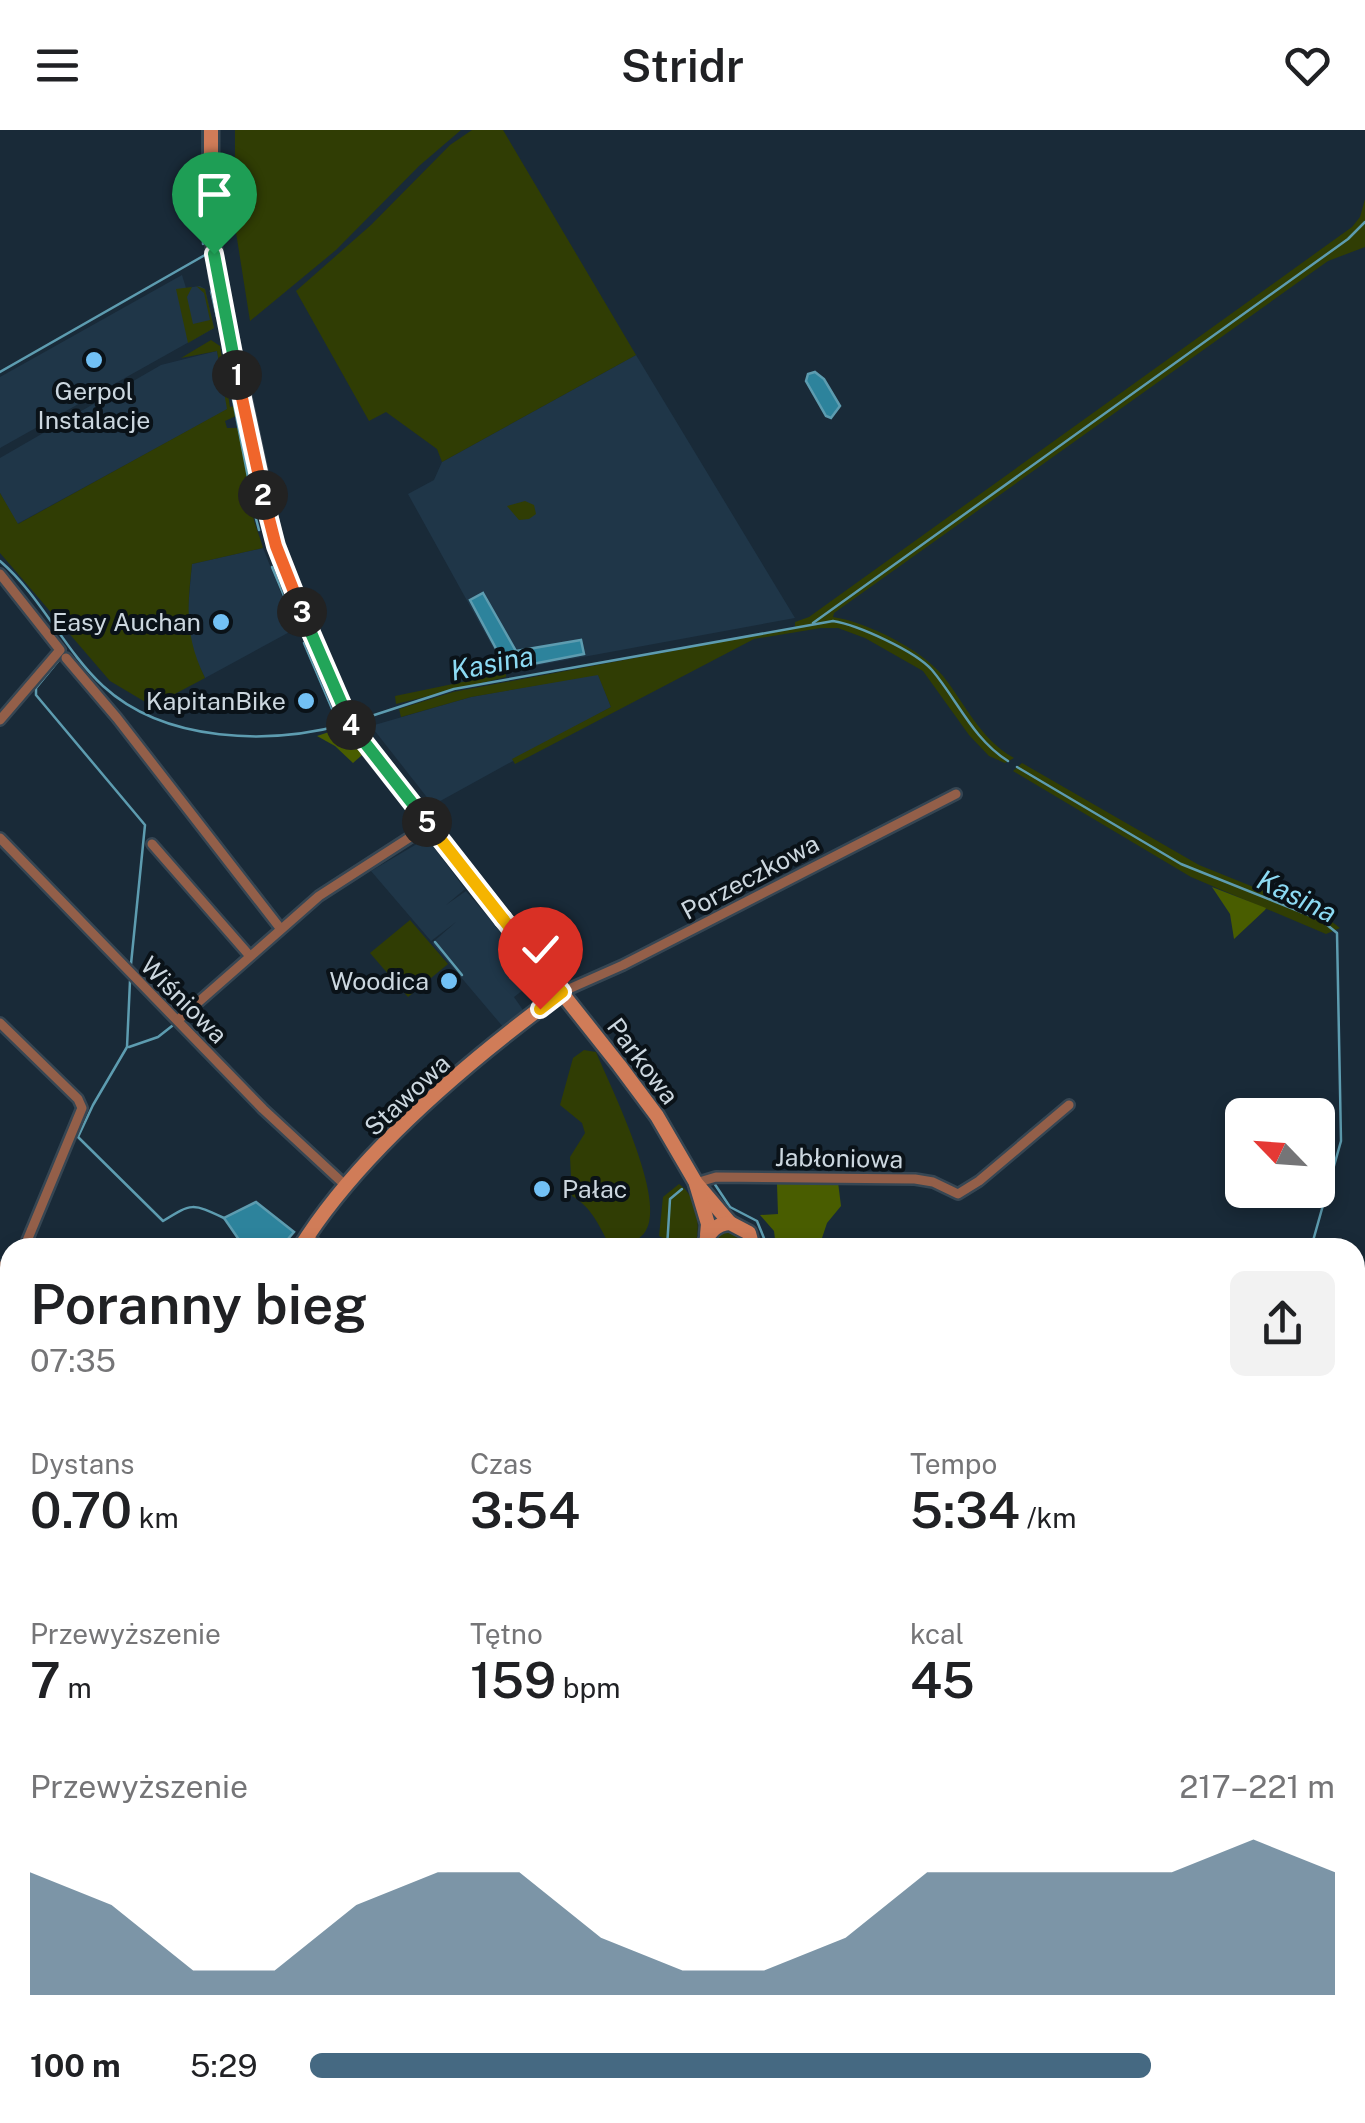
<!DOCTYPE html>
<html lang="pl">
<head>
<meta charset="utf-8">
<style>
	:root { --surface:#fff; --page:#f2f2f2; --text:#202124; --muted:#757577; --accent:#456982 }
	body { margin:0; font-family:"Public Sans",sans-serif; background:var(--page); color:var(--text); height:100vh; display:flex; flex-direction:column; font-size:38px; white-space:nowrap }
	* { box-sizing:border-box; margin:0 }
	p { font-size:32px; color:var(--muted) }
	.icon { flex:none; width:55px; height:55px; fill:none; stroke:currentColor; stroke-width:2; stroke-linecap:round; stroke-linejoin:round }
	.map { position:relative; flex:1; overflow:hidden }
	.drawer { position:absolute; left:0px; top:1108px; width:1365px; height:888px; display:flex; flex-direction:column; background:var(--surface); border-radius:30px 30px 0 0; box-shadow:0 5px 15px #0003 }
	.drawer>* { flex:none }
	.needle { width:65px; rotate:295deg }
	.fabs { position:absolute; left:1225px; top:968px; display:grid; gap:20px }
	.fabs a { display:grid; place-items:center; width:110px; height:110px; border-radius:15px; background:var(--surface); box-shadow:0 5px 15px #0003; font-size:50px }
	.pin { position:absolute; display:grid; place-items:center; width:85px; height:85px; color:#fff; margin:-102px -42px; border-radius:50% 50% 50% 0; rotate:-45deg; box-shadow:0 0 10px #0007 }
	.pin .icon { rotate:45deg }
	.km { position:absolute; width:50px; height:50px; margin:-25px; border-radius:50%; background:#222; color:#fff; font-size:28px; line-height:50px; text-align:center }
	.round { display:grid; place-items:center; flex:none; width:105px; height:105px; border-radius:15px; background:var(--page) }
	.overview { display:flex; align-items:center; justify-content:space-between; height:170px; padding:0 30px }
	h1 { font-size:55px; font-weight:600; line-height:75px }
	.metrics { display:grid; grid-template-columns:repeat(3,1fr); gap:15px; height:170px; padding:10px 30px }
	.metrics div { display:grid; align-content:center }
	.metrics b { font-size:50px; font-weight:600 }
	.metrics small { font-size:28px; font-weight:400 }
	.metrics p { font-size:28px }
	.chart { height:280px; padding:20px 30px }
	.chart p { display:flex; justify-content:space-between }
	.chart svg { width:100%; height:180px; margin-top:10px; fill:var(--accent); opacity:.7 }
	ul { padding:0 30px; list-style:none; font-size:32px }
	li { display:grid; grid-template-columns:160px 120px 1fr; align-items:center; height:75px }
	li i { height:25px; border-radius:12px; background:var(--accent) }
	header { display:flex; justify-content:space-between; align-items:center; height:130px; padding:0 30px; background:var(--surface); font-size:45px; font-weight:600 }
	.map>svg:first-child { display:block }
</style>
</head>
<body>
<header><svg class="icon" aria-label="menu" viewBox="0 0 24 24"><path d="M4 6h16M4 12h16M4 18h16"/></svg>Stridr<svg class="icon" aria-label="heart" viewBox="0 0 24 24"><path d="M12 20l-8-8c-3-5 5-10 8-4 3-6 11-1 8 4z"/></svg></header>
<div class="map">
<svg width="1365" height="1993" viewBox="0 0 1365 1993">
	<rect width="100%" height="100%" fill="#192a38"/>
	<!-- built -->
	<g fill="#1f3648">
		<path d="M182,145L186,158L200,156L205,159L214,198L0,318V247Z"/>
		<path d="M217,221L228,279L17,394L0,363V328L161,235Z"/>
		<path d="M636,225L795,488L506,541L408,364L434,350L442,332Z"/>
		<path d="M263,418L295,499L205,548L192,521L187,488L192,434Z"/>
		<path d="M598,544L611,577L433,675L371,596L471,567Z"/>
		<path d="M427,708L465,759L446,775L466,761L540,847L514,867L525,883L504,898L432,813L456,792L431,811L371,741Z"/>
		<path d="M0,1387L10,1394V1501L0,1498Z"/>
		<path d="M342,1985H421L429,1993H337Z"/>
	</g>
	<!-- green -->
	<g fill="#303d04">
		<path d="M235,0H461L419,36L336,120L250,191L235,96Z"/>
		<path d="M472,0H503L636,225L442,332L437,319L386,282L369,291L296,161L371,95L450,15Z"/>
		<path d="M1365,69V117L1328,131L834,483L833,487C866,492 921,519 943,546C966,575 980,609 1014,628L1005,633L989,626L969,605L923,541L865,508L838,498H821L754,509L515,634L512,629L611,577L598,545L471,567L401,587L399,579L453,562L795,498V492L809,487L1352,97L1360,87Z"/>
		<path d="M196,156L205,159L214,198L188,213L176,159L192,157L187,167L193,194L210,190L204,163Z"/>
		<path d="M211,210L220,216L230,277L238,275L236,286L225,291L227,298H237C256,317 251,353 252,378C252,390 260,406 263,418L192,434C187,480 185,506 205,548L152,576L110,551L0,423V363L18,394L227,279L217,221L181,228Z"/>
		<path d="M525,371L534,375L536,384L529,389L519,390L507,376Z"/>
		<path d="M506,543V547L396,574L395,566Z"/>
		<path d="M1022,633L1199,735L1323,785L1340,798L1326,804L1191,747L1013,641Z"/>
		<path d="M410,790L448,834L408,867L370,823Z"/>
		<path d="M584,920L596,922C610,956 668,1071 645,1102C641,1108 632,1113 627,1117H611C599,1097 593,1078 572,1066L570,1027L585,1003L582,993L560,975L573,928Z"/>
		<path d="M679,1054C698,1067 701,1097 695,1117H661L665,1109L659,1106L663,1067Z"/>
		<path d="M729,1100L745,1108L748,1118H711L718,1104Z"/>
		<path d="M10,1311V1394L0,1386V1317Z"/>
		<path d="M759,1985H913L914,1993H801Z"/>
	</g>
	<!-- forest -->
	<g fill="#495d00">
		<path d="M341,598L362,625L353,633L335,616L317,606Z"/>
		<path d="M1212,757L1266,778L1265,780L1234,809L1230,784Z"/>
		<path d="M838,1052L841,1076L827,1093L819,1117H776L774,1101L760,1085L778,1084L777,1054Z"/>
	</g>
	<!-- water -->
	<g fill="#2d839c" stroke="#5d9cb0" stroke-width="2.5">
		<path d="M815,242L824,249L840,276L831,288L826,286L806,251L808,244Z"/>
		<path d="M483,463L516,521L581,510L584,524L507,539L470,470Z"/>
		<path d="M256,1072L294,1102L281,1117H244L224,1088Z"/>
	</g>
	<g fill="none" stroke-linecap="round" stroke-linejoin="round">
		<!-- stream -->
		<g stroke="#5d9cb0" stroke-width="2.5">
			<path d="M203,0V114"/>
			<path d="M211,161L217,187"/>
			<path d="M223,218L252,368"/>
			<path d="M0,242L205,125"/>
			<path d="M254,381L259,400"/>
			<path d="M0,431C41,466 64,520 103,556C165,613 270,615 346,594"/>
			<path d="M272,437L300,504"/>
			<path d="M813,493L1348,109L1365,92"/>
			<path d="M304,513L333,581"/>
			<path d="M59,530L36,558V565L145,695L131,834"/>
			<path d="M359,590L454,559L833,491C858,495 915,521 932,540C958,571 973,609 1008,631"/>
			<path d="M1017,637L1181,734L1321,790L1337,803L1341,1011L1311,1118"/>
			<path d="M435,812L462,845"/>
			<path d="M130,851L127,917L93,975L78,1007L163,1091C192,1073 192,1073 224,1088"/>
			<path d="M129,917L158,907L172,896"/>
			<path d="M714,1053L730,1077L757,1091L768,1118"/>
			<path d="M667,1118L670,1069L682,1059"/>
			<path d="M1355,1334L1365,1336"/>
			<path d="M1355,1416L1365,1404"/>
			<path d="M0,1543L10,1545"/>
			<path d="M0,1603L10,1607"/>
			<path d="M1355,1924L1365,1927"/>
			<path d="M18,1985L19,1993"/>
			<path d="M913,1985L914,1993"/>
			<path d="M938,1985V1993"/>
			<path d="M1346,1985L1365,1990"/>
			<path d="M1092,1993L1093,1985"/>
		</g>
		<!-- street casing -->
		<g stroke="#364653" stroke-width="14">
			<g id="street">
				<path d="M0,444L60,520L0,590"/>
				<path d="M66,528L117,588L280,798"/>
				<path d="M0,708L263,979L345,1055"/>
				<path d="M152,714L249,825"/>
				<path d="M562,862L623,835L956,664"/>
				<path d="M178,890L319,766L429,695"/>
				<path d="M0,893L78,969L82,978L24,1118"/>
				<path d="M696,1053L716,1047L915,1049L933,1052L958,1064L979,1051L1069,975"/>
				<path d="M308,1106L321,1118"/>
				<path d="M0,1136L10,1143"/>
			</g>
		</g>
		<!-- secondary casing -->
		<g stroke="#364653" stroke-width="19">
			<g id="secondary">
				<path d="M211,0V91L217,146L273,405L292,460L342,577L371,622L619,935L657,986L696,1053L730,1093"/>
				<path d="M696,1054L708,1094L707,1105"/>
				<path d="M300,1118C360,1021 471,929 562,862"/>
				<path d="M704,1118C707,1103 715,1094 730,1093L749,1103L753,1118"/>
				<path d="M0,1298L10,1291"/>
				<path d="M925,1985L926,1993"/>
			</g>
		</g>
		<!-- highway casing -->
		<g stroke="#364653" stroke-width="22">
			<g id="highway">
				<path d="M0,1563L10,1566"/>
				<path d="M0,1584L10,1587"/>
				<path d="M1355,1946L1365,1948"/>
				<path d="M1355,1967L1365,1970"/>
			</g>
		</g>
		<!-- street -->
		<use href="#street" stroke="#935f49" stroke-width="9"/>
		<!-- secondary -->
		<use href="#secondary" stroke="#d07c58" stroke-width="14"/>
		<!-- highway -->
		<use href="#highway" stroke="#f6c1ab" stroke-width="18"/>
	</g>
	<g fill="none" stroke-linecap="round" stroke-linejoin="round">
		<!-- split-1 casing -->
		<g stroke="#fff" stroke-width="20">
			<path id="split-1" d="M214,124L237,245"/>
		</g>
		<!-- split-2 casing -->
		<g stroke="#fff" stroke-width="20">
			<path id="split-2" d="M237,245L263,365"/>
		</g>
		<!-- split-3 casing -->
		<g stroke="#fff" stroke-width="20">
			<path id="split-3" d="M263,365L276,416L302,482"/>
		</g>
		<!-- split-4 casing -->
		<g stroke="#fff" stroke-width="20">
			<path id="split-4" d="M302,482L351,595"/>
		</g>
		<!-- split-5 casing -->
		<g stroke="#fff" stroke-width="20">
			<path id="split-5" d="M351,595L427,692"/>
		</g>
		<!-- split-6 casing -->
		<g stroke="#fff" stroke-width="20">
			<path id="split-6" d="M427,692L503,789"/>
		</g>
		<!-- split-7 casing -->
		<g stroke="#fff" stroke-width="20">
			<path id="split-7" d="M503,789L562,862L540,879"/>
		</g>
		<!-- split-1 -->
		<use href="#split-1" stroke="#22a559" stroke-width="12"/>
		<!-- split-2 -->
		<use href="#split-2" stroke="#f0652b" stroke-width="12"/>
		<!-- split-3 -->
		<use href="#split-3" stroke="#f0652b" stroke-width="12"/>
		<!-- split-4 -->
		<use href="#split-4" stroke="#22a559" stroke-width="12"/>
		<!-- split-5 -->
		<use href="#split-5" stroke="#22a559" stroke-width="12"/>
		<!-- split-6 -->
		<use href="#split-6" stroke="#f5b400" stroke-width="12"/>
		<!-- split-7 -->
		<use href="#split-7" stroke="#f5b400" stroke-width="12"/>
	</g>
	<!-- markers -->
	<g fill="#72c1f5" stroke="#0a1218" stroke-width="4">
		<circle cx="94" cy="230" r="10"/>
		<circle cx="221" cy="492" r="10"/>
		<circle cx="306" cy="571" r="10"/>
		<circle cx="449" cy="851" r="10"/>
		<circle cx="542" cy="1059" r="10"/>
	</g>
	<g text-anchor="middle" stroke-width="8" stroke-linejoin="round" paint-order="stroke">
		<!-- poi labels -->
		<g font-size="25" fill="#ccd7df" stroke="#0a1218" text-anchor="end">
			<text x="94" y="270" text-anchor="middle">Gerpol<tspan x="94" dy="29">Instalacje</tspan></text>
			<text x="201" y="501">Easy Auchan</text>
			<text x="286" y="580">KapitanBike</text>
			<text x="429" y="860">Woodica</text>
			<text x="562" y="1068" text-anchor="start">Pałac</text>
		</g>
		<!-- street labels -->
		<g font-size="25" fill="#ccd7df" stroke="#0a1218">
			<text transform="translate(750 747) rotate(-28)" y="9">Porzeczkowa</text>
			<text transform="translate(184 870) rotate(45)" y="9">Wiśniowa</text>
			<text transform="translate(643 931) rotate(53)" y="9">Parkowa</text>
			<text transform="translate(407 965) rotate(-43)" y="9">Stawowa</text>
			<text transform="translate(839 1028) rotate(1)" y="9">Jabłoniowa</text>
		</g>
		<!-- water labels -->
		<g font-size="28" font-style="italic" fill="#8cdaf3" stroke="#0a1218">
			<text transform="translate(492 533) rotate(-11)" y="10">Kasina</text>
			<text transform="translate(1297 766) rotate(26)" y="10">Kasina</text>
		</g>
	</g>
</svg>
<div class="fabs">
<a><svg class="needle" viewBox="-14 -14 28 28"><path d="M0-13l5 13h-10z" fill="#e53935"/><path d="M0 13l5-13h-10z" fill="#757577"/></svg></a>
</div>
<div class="pin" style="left:214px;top:124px;background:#1e9e55"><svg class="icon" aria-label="arrive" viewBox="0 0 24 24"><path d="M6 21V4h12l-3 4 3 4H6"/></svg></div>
<div class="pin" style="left:540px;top:879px;background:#d93025"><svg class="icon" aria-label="check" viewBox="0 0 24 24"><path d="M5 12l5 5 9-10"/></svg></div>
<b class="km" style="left:237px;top:245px">1</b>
<b class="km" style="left:263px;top:365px">2</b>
<b class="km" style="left:302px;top:482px">3</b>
<b class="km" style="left:351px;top:595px">4</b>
<b class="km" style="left:427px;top:692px">5</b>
<section class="drawer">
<div class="overview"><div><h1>Poranny bieg</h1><p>07:35</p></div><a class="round"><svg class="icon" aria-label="share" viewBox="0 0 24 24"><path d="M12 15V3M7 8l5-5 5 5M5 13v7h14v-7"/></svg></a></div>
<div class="metrics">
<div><p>Dystans</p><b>0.70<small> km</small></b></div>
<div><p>Czas</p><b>3:54</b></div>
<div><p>Tempo</p><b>5:34<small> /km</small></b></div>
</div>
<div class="metrics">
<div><p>Przewyższenie</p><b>7<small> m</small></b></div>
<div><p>Tętno</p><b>159<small> bpm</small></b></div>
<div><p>kcal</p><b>45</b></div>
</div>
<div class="chart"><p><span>Przewyższenie</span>217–221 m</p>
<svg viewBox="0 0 160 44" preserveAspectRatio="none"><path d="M0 44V14L10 22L20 38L30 38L40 22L50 14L60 14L70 30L80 38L90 38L100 30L110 14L120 14L130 14L140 14L150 6L160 14V44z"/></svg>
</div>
<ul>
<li><b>100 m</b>5:29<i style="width:82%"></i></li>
</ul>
</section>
</div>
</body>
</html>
